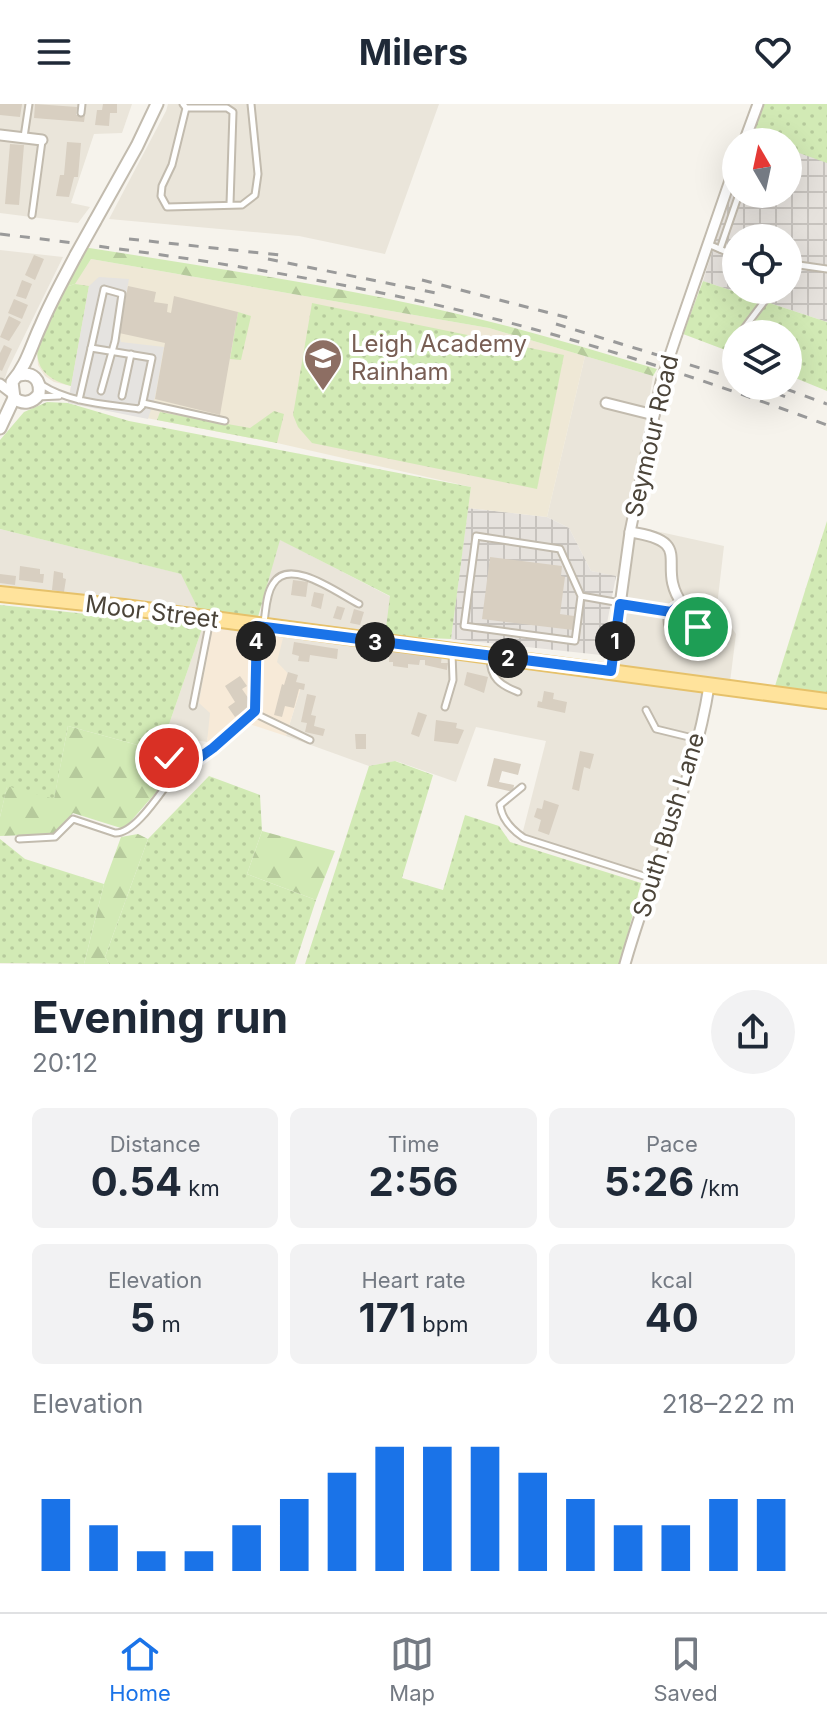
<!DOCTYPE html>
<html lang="en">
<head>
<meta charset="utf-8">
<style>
	:root { --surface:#fff; --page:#f2f2f3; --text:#1f2937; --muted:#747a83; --line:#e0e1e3; --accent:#1a73e8 }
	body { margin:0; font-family:Inter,sans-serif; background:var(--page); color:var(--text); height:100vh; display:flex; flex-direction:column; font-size:30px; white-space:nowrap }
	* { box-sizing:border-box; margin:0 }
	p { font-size:26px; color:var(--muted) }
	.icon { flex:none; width:44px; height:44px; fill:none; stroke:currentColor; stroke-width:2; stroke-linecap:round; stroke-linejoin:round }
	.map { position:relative; height:860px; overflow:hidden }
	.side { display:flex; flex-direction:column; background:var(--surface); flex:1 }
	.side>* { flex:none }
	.needle { width:52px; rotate:351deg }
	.buttons { position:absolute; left:722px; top:24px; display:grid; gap:16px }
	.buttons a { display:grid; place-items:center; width:80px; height:80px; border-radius:50%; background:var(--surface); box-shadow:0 8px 32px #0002; font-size:40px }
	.pin { position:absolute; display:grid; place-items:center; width:68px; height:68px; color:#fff; margin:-34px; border:4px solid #fff; border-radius:50%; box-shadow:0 2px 8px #0007 }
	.km { position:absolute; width:40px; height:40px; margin:-20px; border-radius:50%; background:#222; color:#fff; font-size:22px; line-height:40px; text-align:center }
	.round { display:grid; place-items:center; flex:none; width:84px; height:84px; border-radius:42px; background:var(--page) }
	.summary { display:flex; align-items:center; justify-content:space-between; height:136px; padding:0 32px }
	h1 { font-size:44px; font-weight:700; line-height:60px }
	.metrics { display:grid; grid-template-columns:repeat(3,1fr); gap:12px; height:136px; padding:8px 32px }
	.metrics div { display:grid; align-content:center; border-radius:12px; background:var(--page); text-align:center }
	.metrics b { font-size:40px; font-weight:700 }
	.metrics small { font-size:22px; font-weight:400 }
	.metrics p { font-size:22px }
	.chart { height:224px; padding:16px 32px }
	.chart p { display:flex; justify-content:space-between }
	.chart svg { width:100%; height:144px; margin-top:8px; stroke:var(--accent); stroke-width:6 }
	header { display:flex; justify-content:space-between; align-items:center; height:104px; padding:0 32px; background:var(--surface); font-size:36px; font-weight:700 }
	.tabs { display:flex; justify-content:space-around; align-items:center; height:112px; border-top:2px solid var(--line); background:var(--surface); font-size:22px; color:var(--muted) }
	.tabs a { display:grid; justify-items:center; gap:4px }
	.tabs .on { color:var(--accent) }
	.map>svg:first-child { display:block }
</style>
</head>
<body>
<header><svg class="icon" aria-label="menu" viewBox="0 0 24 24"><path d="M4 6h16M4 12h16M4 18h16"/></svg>Milers<svg class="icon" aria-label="heart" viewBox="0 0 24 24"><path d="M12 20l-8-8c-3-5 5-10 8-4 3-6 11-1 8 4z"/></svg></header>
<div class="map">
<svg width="827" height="860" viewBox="0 0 827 860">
	<defs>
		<pattern id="industrial-grid" width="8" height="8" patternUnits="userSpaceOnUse" patternTransform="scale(2)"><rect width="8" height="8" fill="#e6e2dd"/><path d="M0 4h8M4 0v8" fill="none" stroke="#c7c3be"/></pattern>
		<pattern id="grass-dots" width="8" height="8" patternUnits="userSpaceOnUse" patternTransform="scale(2)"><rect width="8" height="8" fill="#d2eab5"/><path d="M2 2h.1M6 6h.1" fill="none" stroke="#b6ca9c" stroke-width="1.8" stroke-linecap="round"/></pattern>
		<pattern id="forest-firs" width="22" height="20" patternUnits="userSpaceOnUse" patternTransform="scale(2)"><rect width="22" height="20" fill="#d2eab5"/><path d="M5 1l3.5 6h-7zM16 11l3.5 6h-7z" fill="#b6ca9c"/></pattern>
	</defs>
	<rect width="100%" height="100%" fill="#f6f3ec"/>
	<!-- residential -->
	<g fill="#eae5da">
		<path d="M0,0H132L122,29L94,30L71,99L90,103L78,119L0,109Z"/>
		<path d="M168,0H439L385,150L299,132L109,115L166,7Z"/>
		<path d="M0,146L63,153L8,265L0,288Z"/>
		<path d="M585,252L653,272L628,421L724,442L717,502L736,530L730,578L709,582L654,775L522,731L546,637L476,623L456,678L396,657L369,662L286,632L301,583L212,611L207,638L165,632L203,522L0,481V425L182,470L198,505L267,514L265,486L279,435L391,493L385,545L616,573L623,474L591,467L569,424L547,413Z"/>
	</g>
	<!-- commercial -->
	<path fill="#f7ead8" d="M212,524L283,534L277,558L301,583L286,632L246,619L207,638L210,609L199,599Z"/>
	<!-- industrial -->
	<g fill="url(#industrial-grid)" fill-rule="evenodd">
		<path d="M788,43L827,57V218L703,177L736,73V90H788ZM736,134H788V186H736Z"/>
		<path d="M468,404L547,413L569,424L591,467L616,472L601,551L451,535Z"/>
	</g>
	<!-- education -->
	<path fill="#efe8d6" d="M91,155L489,224L585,252L547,413L468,404L471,383L277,339L68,299L71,282L54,278L45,272L38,261L37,250L45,220Z"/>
	<!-- grass -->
	<g fill="url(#grass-dots)">
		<path d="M756,0H827V59L788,45V38H767L746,31Z"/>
		<path d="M703,177L827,218V287L788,271V230H736V250L683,230Z"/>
		<path d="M75,180L89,182L71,282C13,267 44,221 62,184Z"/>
		<path d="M312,199L564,251L537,385L312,339L298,323L293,311Z"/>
		<path d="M238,208L251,212L241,256L230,255Z"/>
		<path d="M47,298L68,299L129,317L471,383L451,535L385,532L390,492L280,436L258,513L198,505L181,470L0,425V336L24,308Z"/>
		<path d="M274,307L284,310L277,339L157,316L160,308L250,324Z"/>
		<path d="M827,417V591L775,582Z"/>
		<path d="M0,501L203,522L165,632L145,643L68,622L54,696L7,683L0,713Z"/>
		<path d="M395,657L433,671L402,774L443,786L465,711L499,722L510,738L641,779L620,860H305L369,662Z"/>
		<path d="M209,672L260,691L262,727L247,770L316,796L295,860H109L105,853L148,735Z"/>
		<path d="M0,735L25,755L104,780L84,860L0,859Z"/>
	</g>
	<!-- forest -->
	<g fill="url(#forest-firs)">
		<path d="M83,143C210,163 337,182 462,211C528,226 592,246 657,265L653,272L489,224L91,155L75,180L62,184Z"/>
		<path d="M68,622L145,643L165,632L149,673L166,677L124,725L73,709L54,730L0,732V713L7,682L54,695Z"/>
		<path d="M262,727L335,747L316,796L247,770Z"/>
		<path d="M138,730L148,735L105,853L109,860H84L104,780L121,733Z"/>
	</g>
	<!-- parking -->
	<path fill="#e5e3e0" d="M99,173L129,175L119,229L121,238L164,243L155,293L148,315L68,299L89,182Z"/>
	<!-- building -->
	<g fill="#d8cfc1">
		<path d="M0,0H22L20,13L0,11Z"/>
		<path d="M35,0L77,3L76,11H85L84,18L34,14Z"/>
		<path d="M103,0H117V9H110L109,22L95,21L97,6H102Z"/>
		<path d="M67,38L81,39L78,73H74L69,93L56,92L60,71H64Z"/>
		<path d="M10,40L24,41L19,101L5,100Z"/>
		<path d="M34,151L44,155L35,176L25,171Z"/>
		<path d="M22,176L32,180L26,195L16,192Z"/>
		<path d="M128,182L156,188L154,198L168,200L167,208L171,209L174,192L238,208L220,311L155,295L165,239L119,229Z"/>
		<path d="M14,195L28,201L22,215L8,209Z"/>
		<path d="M9,212L21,218L9,237L0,233Z"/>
		<path d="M4,241L12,245L2,267L0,266V249Z"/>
		<path d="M490,453L562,462L561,472L565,473L560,510L574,512L573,526L482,515Z"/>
		<path d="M20,462L40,465V470H44L43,479L19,476Z"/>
		<path d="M54,467L63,469V474L66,475L64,488L52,486Z"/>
		<path d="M0,470L16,472L15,481L0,479Z"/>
		<path d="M293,476L308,478L306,493L291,491Z"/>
		<path d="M314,488L324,490L321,505L311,502Z"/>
		<path d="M337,502L345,504L341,516L333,514Z"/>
		<path d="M354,505L364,508L360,521L350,519Z"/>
		<path d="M294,538L338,545L337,555L310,551L309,558L298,557L299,552L292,550Z"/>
		<path d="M390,546L442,551L441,559H448L447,566L425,561V556H420L419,561L408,560V564L393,562V558H389Z"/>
		<path d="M288,568L298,571L296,578L305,580L304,586L299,585L294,604L285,602L282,613L274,611L282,580L284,581Z"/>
		<path d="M467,568L488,573L484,589L464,581Z"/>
		<path d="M240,572L247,582L242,585L253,601L235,613L228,603L235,598L225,582Z"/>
		<path d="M544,587L554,589L553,595L567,598L565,609L537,603L538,597L542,598Z"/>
		<path d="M307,590L316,592L311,611L316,612L314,622L325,625L323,632L305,628L307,619L301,618Z"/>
		<path d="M418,608L427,611L419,633L411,630Z"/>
		<path d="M436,616L457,619L456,624L464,626L458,640L434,637Z"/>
		<path d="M355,630H366V645H356Z"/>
		<path d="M580,647L594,650L590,665L584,663L579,687L572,685Z"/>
		<path d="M494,654L521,660L518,671L502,667L499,678L514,681L513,688L487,682Z"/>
		<path d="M544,696L559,701L549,731L538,727L541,716L534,713L537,704L542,705Z"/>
	</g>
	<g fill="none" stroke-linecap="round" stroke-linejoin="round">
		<!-- service casing -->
		<g stroke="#c2bbae" stroke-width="9">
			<g id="service">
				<path d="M183,0L186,4H227L233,8L230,100"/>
				<path d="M186,4L172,61L162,82L161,92L167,103L242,101L255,91L258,70L251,0"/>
				<path d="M81,9L82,0"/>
				<path d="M24,33L29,0"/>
				<path d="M32,111L42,37"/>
				<path d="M708,140L736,152"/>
				<path d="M720,145L739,90"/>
				<path d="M788,169L799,161L827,165"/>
				<path d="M742,227L773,186"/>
				<path d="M91,244L104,185L122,190L115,237L101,287"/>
				<path d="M42,281C70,299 106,300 139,305L142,302L152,254L91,244L79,296"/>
				<path d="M122,292L131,250"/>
				<path d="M37,293L59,292"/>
				<path d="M143,299L225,317"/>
				<path d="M581,492L575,537L464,522L476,432L560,445L581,492L671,508"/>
				<path d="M264,518C266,506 266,490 273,480C289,452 339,490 359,500"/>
				<path d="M490,553C490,574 500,581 518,588"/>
				<path d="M193,602L210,516"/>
				<path d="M445,603L453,576L452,549"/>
				<path d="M646,606L656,625L697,635"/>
				<path d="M255,607L258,611L310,636"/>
				<path d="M171,644L169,654L175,671"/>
				<path d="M522,683L500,701C502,716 512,726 524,734L653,775"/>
				<path d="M19,735L55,733L73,715L115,729C135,730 160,689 172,674C183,661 199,655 213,645C227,633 240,619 255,607L257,523"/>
			</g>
		</g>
		<!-- minor casing -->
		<g stroke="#c2bbae" stroke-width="13">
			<g id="minor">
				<path d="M0,31L42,36"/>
				<path d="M744,38L758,0"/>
				<path d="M677,230L736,59"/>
				<path d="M0,280L13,290"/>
				<path d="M606,299L654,311"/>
				<path d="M630,428C699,438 653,461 683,501"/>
				<circle cx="684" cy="516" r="15"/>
				<path d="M611,567L630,428L661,278"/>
				<path d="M625,860C651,767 694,678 709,582"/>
			</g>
		</g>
		<!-- tertiary casing -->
		<g stroke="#c2bbae" stroke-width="15">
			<g id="tertiary">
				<path d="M95,117L137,42L157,0"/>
				<path d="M14,294C23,301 33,299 39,290C41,276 33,268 20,271"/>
				<path d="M0,324L14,294L12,278C27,261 31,242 41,221C51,197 64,174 76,151"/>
			</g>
		</g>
		<!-- primary casing -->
		<g stroke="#e6c16a" stroke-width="18">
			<path id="primary" d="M0,490L124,503L827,597"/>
		</g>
		<!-- service -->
		<use href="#service" stroke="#fff" stroke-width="5"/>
		<!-- minor -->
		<use href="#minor" stroke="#fff" stroke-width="9"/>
		<!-- tertiary -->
		<use href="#tertiary" stroke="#fff" stroke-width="11"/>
		<!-- primary -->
		<use href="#primary" stroke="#ffe39c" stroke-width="14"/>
		<!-- rail -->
		<g stroke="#9a9a9a" stroke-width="3" stroke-dasharray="10 10" stroke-linecap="butt">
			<path d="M0,130C161,149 321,172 479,211C597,240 713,279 827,321"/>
			<path d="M129,135L280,151"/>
			<path d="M268,155L436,189"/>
			<path d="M422,176L573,215"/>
			<path d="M556,220L736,275"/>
			<path d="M757,282L794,296"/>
			<path d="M786,285L827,300"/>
		</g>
		<!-- minor-bridge casing -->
		<g stroke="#c2bbae" stroke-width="13" stroke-linecap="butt">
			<path id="minor-bridge" d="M661,278L677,230"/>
		</g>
		<!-- tertiary-bridge casing -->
		<g stroke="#c2bbae" stroke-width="15" stroke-linecap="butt">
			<path id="tertiary-bridge" d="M76,151L95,117"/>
		</g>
		<!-- minor-bridge -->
		<use href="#minor-bridge" stroke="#fff" stroke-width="9"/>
		<!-- tertiary-bridge -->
		<use href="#tertiary-bridge" stroke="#fff" stroke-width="11"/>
	</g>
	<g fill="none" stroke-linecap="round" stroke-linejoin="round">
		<!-- route casing -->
		<g stroke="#fff" stroke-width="16">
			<path id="route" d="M169,654L175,671L213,644L255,607L257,522L611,567L620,500L671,508C680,500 691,499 698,510V523"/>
		</g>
		<!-- route -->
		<use href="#route" stroke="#1a73e8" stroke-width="10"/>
	</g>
	<!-- icons -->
	<defs>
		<g id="school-pin" transform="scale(2)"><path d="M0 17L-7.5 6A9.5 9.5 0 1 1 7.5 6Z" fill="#8d6e63" stroke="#fff"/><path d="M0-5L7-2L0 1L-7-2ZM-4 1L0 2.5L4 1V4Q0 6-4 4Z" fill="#fff"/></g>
	</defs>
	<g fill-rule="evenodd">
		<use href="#school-pin" x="323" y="254"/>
	</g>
	<g text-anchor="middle" stroke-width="8" stroke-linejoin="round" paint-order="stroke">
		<!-- education labels -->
		<g font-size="24" fill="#785e54" stroke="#fff" text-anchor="start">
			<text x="351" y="248">Leigh Academy<tspan x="351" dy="28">Rainham</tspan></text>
		</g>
		<!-- street labels -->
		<g font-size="24" fill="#4b4439" stroke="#fff">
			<text transform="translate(652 332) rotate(-77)" y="8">Seymour Road</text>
			<text transform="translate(152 508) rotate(7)" y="8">Moor Street</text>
			<text transform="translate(669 721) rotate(-73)" y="8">South Bush Lane</text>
		</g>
	</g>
</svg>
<div class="buttons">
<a><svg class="needle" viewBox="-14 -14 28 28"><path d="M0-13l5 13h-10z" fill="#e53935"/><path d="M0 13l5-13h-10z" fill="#747a83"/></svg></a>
<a><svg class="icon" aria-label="locate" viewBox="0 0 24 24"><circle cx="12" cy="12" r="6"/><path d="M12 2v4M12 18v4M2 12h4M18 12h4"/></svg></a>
<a><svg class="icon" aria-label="layers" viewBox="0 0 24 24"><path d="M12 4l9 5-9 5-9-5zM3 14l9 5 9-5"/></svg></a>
</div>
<div class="pin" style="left:698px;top:523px;background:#1e9e55"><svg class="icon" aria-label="arrive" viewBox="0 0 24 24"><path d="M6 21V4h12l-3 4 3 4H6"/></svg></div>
<div class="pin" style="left:169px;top:654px;background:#d93025"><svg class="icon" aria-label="check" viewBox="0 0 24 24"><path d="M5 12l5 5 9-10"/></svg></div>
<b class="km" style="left:615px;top:537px">1</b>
<b class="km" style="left:508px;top:554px">2</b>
<b class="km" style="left:375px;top:538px">3</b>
<b class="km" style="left:256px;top:537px">4</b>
</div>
<section class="side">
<div class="summary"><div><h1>Evening run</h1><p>20:12</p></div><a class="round"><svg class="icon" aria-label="share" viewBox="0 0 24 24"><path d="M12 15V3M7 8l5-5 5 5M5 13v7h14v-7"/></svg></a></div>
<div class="metrics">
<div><p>Distance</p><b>0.54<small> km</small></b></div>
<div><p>Time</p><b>2:56</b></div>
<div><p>Pace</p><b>5:26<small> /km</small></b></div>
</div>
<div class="metrics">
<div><p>Elevation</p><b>5<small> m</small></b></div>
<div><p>Heart rate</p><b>171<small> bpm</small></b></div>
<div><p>kcal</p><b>40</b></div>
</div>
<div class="chart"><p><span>Elevation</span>218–222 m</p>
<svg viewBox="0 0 160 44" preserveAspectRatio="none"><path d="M5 44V22M15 44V30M25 44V38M35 44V38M45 44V30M55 44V22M65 44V14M75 44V6M85 44V6M95 44V6M105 44V14M115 44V22M125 44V30M135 44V30M145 44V22M155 44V22"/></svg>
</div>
</section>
<nav class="tabs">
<a class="on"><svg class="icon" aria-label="home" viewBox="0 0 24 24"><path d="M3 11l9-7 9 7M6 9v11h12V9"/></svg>Home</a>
<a><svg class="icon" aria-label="map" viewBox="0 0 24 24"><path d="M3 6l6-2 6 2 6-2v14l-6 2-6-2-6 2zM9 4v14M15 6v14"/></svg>Map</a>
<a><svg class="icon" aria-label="saved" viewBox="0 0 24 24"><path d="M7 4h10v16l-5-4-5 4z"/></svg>Saved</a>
</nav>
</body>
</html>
